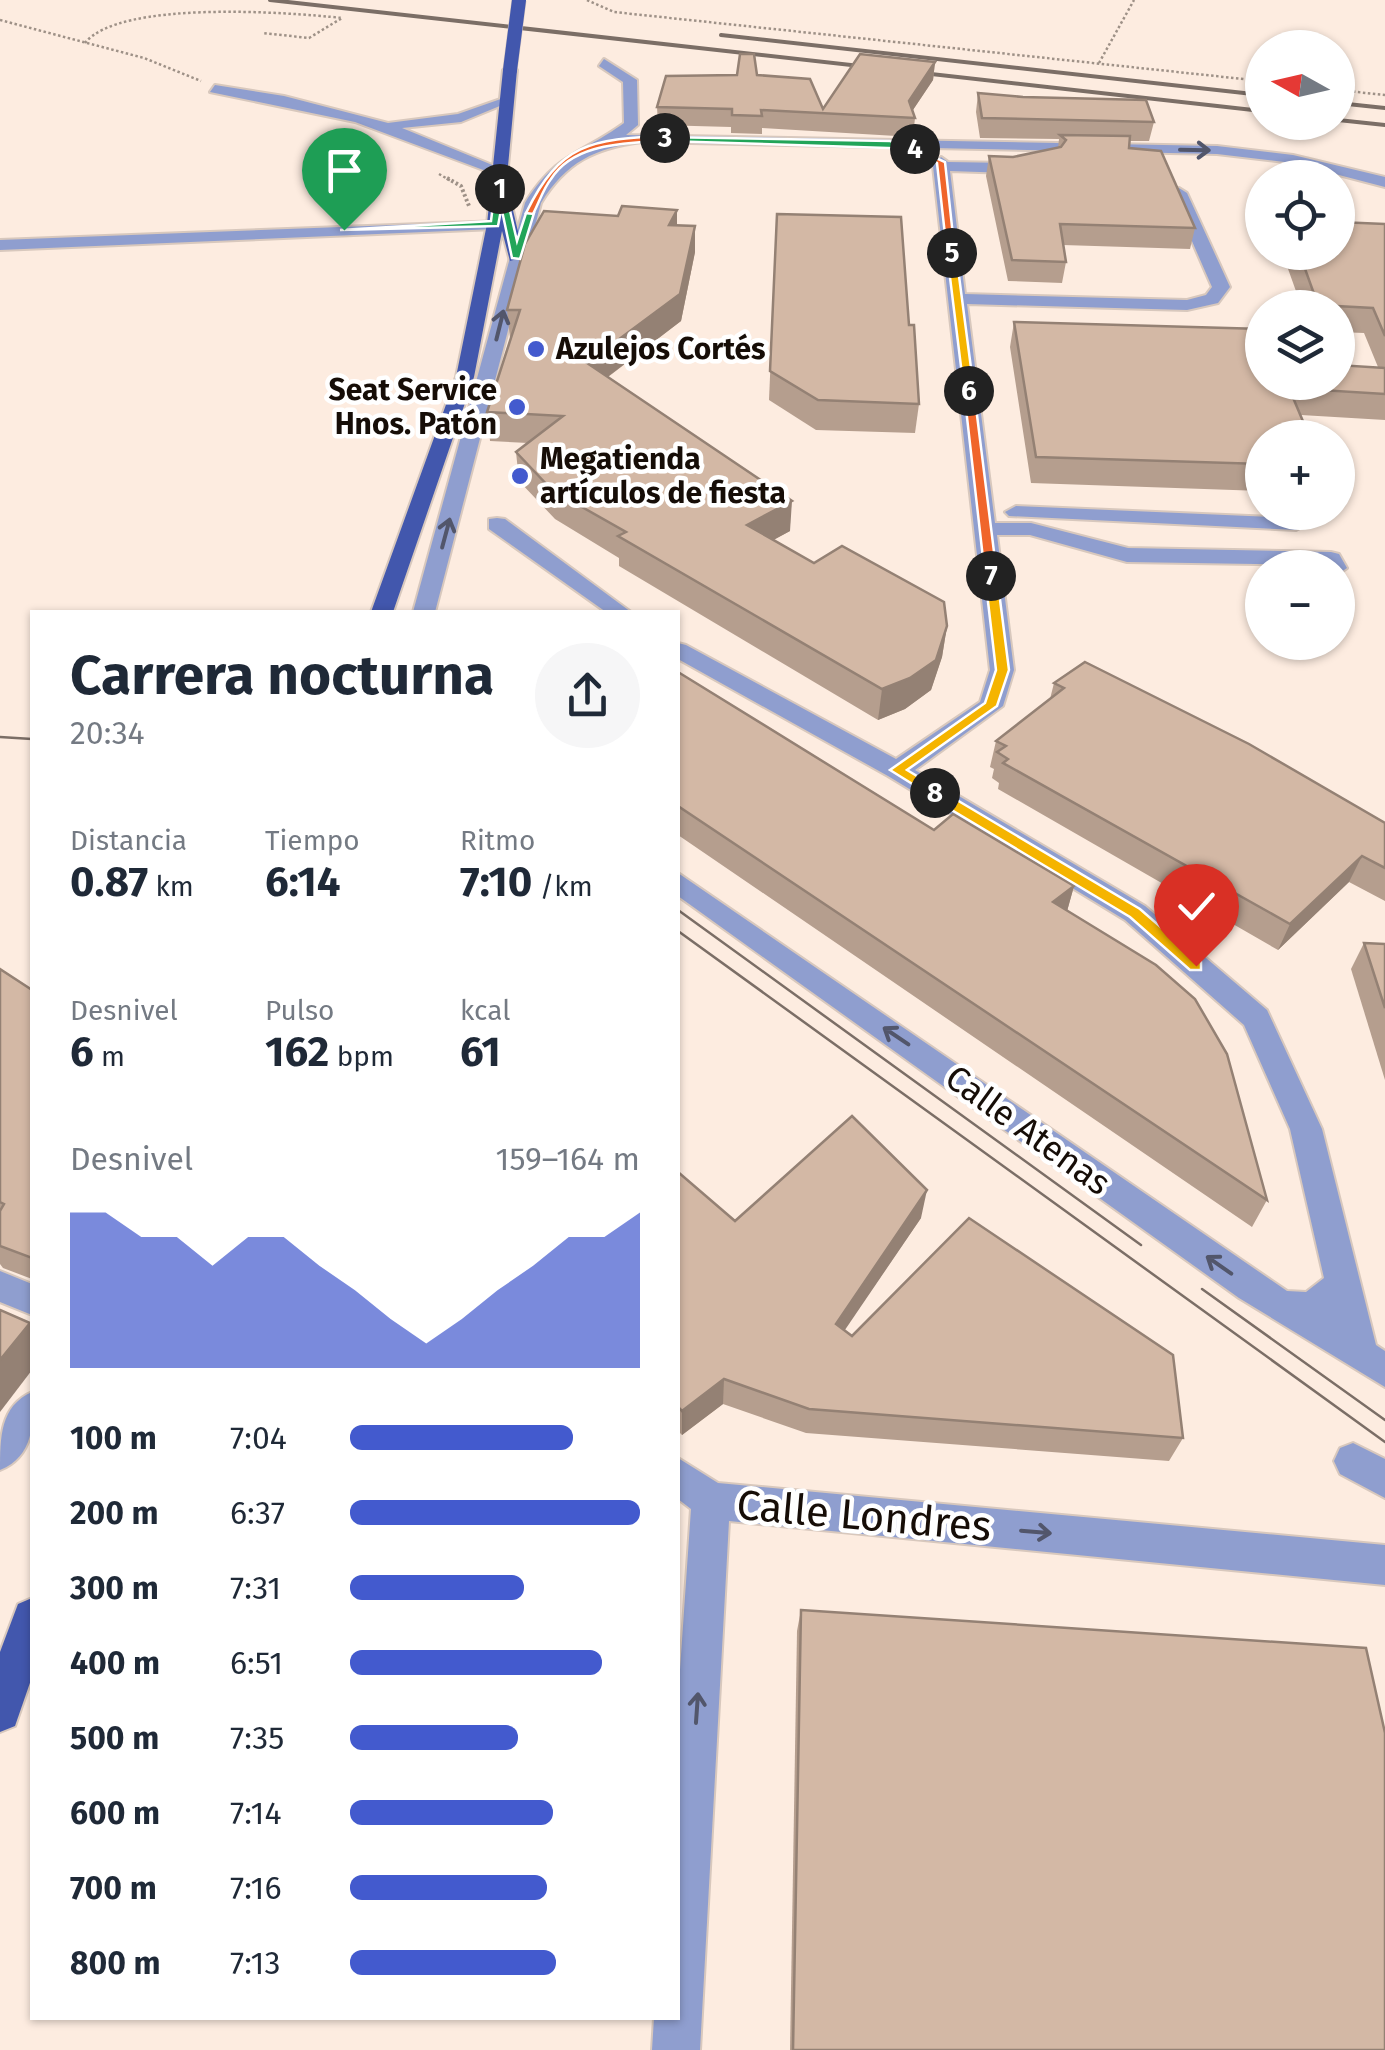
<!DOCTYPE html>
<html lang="es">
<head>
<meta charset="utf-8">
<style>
	:root { --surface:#fff; --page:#f6f6f7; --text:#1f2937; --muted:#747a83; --accent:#435ace }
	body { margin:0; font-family:"Fira Sans",sans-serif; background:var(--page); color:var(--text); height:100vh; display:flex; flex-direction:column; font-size:38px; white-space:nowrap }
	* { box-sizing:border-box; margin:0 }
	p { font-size:32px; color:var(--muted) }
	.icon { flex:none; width:55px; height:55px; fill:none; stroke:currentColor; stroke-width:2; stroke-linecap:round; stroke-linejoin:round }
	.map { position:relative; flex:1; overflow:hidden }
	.details { position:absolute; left:30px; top:610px; width:650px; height:1410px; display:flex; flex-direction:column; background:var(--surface); border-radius:0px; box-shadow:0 2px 8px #0004 }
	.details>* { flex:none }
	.needle { width:65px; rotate:278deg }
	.tools { position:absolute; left:1245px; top:30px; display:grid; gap:20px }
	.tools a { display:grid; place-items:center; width:110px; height:110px; border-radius:50%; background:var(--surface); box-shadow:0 2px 8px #0004; font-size:50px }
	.pin { position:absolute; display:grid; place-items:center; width:85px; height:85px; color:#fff; margin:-102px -42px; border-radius:50% 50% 50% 0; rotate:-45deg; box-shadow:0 0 10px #0007 }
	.pin .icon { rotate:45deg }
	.km { position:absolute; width:50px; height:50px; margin:-25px; border-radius:50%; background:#222; color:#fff; font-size:28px; line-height:50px; text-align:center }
	.round { display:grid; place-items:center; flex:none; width:105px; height:105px; border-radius:52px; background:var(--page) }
	.head { display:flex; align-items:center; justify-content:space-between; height:170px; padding:0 40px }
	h1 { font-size:55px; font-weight:700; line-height:75px }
	.stats { display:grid; grid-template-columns:repeat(3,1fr); gap:15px; height:170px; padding:10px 40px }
	.stats div { display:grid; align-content:center }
	.stats b { font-size:42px; font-weight:700 }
	.stats small { font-size:28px; font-weight:400 }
	.stats p { font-size:28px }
	.chart { height:280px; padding:20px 40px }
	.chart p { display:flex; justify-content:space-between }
	.chart svg { width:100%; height:180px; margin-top:10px; fill:var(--accent); opacity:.7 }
	ul { padding:0 40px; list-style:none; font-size:32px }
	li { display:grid; grid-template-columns:160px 120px 1fr; align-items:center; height:75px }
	li i { height:25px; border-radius:12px; background:var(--accent) }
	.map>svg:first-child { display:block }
</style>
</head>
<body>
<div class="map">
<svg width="1385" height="2050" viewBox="0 0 1385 2050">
	<rect width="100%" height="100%" fill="#fdece0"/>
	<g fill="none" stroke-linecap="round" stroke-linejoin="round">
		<!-- minor casing -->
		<g stroke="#d8c8bd" stroke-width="4">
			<g id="minor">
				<path d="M604,59L637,80L638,125L626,135L1217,146L1293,155L1385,177V187L1293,163L1217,154L642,142C595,148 566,162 541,203L435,612H413L525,203C557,152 580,155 624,123L623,82L599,66Z"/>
				<path d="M215,85L284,96L388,123L458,114L512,95V101L461,122L402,128L507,171L494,174L355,122L210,92Z"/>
				<path d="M941,157L948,162L1009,163L1028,158L1036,163L1009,173L950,171L965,294L1187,300L1206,295L1212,287L1171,193L1179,188L1187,193L1230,287L1218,303L1187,310L967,304L995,523H1031L1128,548L1331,552L1339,554L1347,568L1338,574V568L1324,565L1127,562L1030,535H997L1014,670L1003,706L915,770L1145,906L1267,1010L1322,1129L1376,1345L1385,1351V1387L1239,1298L678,896V873L1287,1291L1306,1292L1324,1278L1290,1129L1244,1025L1125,920L888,776L678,659V643L686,645L896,759L980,702L990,670L933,166Z"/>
				<path d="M501,221V227L495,229L0,250V240Z"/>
				<path d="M1016,506L1296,518L1307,524L1296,530L1009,516L1005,512Z"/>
				<path d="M497,518L505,519L631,612H606L489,529V519Z"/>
				<path d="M0,1271L32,1284V1315L0,1302Z"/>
				<path d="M32,1392C34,1423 34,1456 0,1470C0,1438 0,1406 32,1392Z"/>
				<path d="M1353,1443L1385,1459V1498L1340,1474L1334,1461L1340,1448Z"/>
				<path d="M678,1458L718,1483L1385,1545V1585L729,1521L700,2050H652L654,2018H678V1699L691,1509L678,1499Z"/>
			</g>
		</g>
		<!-- major casing -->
		<g stroke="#d8c8bd" stroke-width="4">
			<g id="major">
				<path d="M510,66L517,70L505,198L511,202L524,257L510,261L502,231L474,377L393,612H371L456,377L487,224L503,70Z"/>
				<path d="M32,1598V1677L15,1726L0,1732V1652L18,1604Z"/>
			</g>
		</g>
		<!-- path-far1 -->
		<g stroke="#9e9187" stroke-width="2.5" stroke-dasharray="2.5 2.5" stroke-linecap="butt">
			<path d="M587,0L614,12L1262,81"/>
			<path d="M0,20L144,58L201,81"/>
			<path d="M85,43C119,0 286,12 342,18L309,38L263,33"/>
			<path d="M1099,63L1134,0"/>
			<path d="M1338,90L1385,95"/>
			<path d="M439,174L451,181"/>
		</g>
		<!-- path -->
		<path stroke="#9e9187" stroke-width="4" stroke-dasharray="2.5 2.5" stroke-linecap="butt" d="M447,178L461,186L469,206"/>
		<!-- minor -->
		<use href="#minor" fill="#8f9ecf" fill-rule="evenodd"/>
		<!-- major -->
		<use href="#major" fill="#4257ad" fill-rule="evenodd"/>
		<!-- tram -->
		<g stroke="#7b6e66" stroke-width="2.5">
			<path d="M0,737L32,739"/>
			<path d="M678,910L1141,1245"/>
			<path d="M678,931L1385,1442"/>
			<path d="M1202,1289L1385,1420"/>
		</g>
		<!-- rail -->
		<g stroke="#7b6e66" stroke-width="4">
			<path d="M270,0L1262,111"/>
			<path d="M721,35L1262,95"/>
			<path d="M1338,103L1385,108"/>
			<path d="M1338,120L1385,125"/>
		</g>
		<!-- major-bridge casing -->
		<g stroke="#d8c8bd" stroke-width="15" stroke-linecap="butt">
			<path id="major-bridge" d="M510,70L519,0"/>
		</g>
		<!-- major-bridge -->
		<use href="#major-bridge" stroke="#4257ad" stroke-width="14"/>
	</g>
	<!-- wall -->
	<g fill="#b59e8e">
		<path d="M935,62L933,80L912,111L915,118L913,137L762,128V134L731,133V127L658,125L657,107L757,75L823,109Z"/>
		<path d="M978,93L1154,122L1149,141H1130L1129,148L1195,228L1190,249L1063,245L1066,262L1062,283L1008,281L986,176L989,156L1013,157L1058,148L1059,139L980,138L976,112Z"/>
		<path d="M677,210V225L695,226V252L681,321L608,377L790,531L773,540L814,563L947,626L942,657L931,690L905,709L878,720L619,566V558L555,519L519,481L516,452L528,443L490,441L487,412L511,338H510L507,310L618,216Z"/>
		<path d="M777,214L909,325L919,404L915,433L816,430L769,400Z"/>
		<path d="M1385,224V420L1301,415L1262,438V491L1031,483L1010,347L1014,322L1262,382L1378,367L1364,333L1338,332V308H1302L1282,252H1338Z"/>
		<path d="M678,672L934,830L1074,886L1067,911L1267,1200L1252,1227L678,835Z"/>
		<path d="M1054,683L1385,823V901L1349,882L1278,950L998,789L999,783L992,778L994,769L990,767L996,741L1050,699Z"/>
		<path d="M1364,943L1385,944V1080L1351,969Z"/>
		<path d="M0,969L32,990V1279L3,1268L0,1264Z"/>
		<path d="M678,1172L735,1221L921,1218L844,1330L852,1336L1183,1438L1169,1461L806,1433L723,1404L682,1435L678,1431Z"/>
		<path d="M801,1610L1385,2050H790L797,1631Z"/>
	</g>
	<!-- shaded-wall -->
	<g fill="#948174">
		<path d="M935,62L933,80L907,119L909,101Z"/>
		<path d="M677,210V237L669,225Z"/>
		<path d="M695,226V252L681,321L589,391L587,363Z"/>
		<path d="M792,501L790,531L746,555L747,525Z"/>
		<path d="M947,626L942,657L931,690L905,709L878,720L882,689Z"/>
		<path d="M1362,856L1349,882L1278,950L1290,924Z"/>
		<path d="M1074,886L1066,915L1053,902Z"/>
		<path d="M927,1190L921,1218L832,1349L836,1324Z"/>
		<path d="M30,1323L32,1327V1370L0,1412V1360Z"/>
		<path d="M724,1379L723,1404L682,1435V1411Z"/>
	</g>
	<!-- building -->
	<g fill="#d3b8a5" stroke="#948174" stroke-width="2.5">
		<path d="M740,54H754L757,75L810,79L823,109L860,54L935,62L909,101L915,118L761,110L762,116L732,115V109L657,107L666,76L737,75Z"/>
		<path d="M978,93L1023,97L1146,100L1154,122L982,118Z"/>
		<path d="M1060,135L1130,136L1129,148L1161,151L1195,228L1060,224L1066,262L1012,260L989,156L1013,157L1061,147L1066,140Z"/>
		<path d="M622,206L677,210L669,225L695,226L680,294L587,363L792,501L747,525L814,563L842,546L944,602L947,626L936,660L910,678L882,689L618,536L626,532L552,490L516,452L563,416L487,412L520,310H507L525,244L544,211L618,216Z"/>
		<path d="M777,214L901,217L909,325H914L919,404L818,400L770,371Z"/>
		<path d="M1338,222L1385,224V336L1373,308L1318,305L1299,252H1338Z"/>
		<path d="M1014,322L1262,329V382H1338V365L1385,368V394L1289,388L1310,438H1262V464L1036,457Z"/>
		<path d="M1085,662L1249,744L1385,823V868L1362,856L1290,924L1003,763L1008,759L997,752L1006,746L996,741L1064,688L1054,683Z"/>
		<path d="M678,672L934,830L953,814L1074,886L1053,902L1156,965L1195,999L1227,1054L1267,1200L678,806Z"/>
		<path d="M1364,943L1385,944V1008Z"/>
		<path d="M0,969L32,990V1258L0,1246V1211L4,1204L0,1202Z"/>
		<path d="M852,1116L927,1190L836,1324L852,1336L969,1218L1173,1355L1183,1438L809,1409L724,1379L682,1411L678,1407V1172L735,1221Z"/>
		<path d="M0,1310L30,1323L0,1360Z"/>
		<path d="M801,1610L1366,1648L1385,1733V2050H793Z"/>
	</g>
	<!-- one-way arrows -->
	<defs><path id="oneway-shaft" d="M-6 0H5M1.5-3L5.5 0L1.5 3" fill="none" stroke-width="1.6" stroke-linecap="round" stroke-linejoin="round" transform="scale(2.5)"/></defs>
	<g stroke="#52566b">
		<use href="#oneway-shaft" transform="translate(1195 150) rotate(1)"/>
		<use href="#oneway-shaft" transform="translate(500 325) rotate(-76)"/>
		<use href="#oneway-shaft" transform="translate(446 533) rotate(-75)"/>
		<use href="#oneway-shaft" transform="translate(896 1036) rotate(-146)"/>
		<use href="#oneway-shaft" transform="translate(1219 1265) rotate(-145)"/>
		<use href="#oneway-shaft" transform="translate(1036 1532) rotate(5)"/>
		<use href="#oneway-shaft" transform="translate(697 1708) rotate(-86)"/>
	</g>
	<!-- split-1 -->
	<path fill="#22a559" stroke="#fff" stroke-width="2.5" d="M496,180H502L505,189L498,226L340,230L491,221Z"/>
	<!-- split-2 -->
	<path fill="#22a559" stroke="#fff" stroke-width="2.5" d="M497,187L505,189L517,241L526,213H534L520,259L512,258Z"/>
	<!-- split-3 -->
	<path fill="#f0652b" stroke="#fff" stroke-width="2.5" d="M665,136L668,140C629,144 575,141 551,179C543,189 539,203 533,214L526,213C560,143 591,139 665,136Z"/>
	<!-- split-4 -->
	<path fill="#22a559" stroke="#fff" stroke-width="2.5" d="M662,137L890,141L919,149L665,141Z"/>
	<!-- split-5 -->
	<path fill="#f0652b" stroke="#fff" stroke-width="2.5" d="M912,147L945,162L955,254L947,253L937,163Z"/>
	<!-- split-6 -->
	<path fill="#f5b400" stroke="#fff" stroke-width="2.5" d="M952,250L956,253L974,391L969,394L964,391L947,253Z"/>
	<!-- split-7 -->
	<path fill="#f0652b" stroke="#fff" stroke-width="2.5" d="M969,388L974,391L997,576L991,579L985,576L964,391Z"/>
	<!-- split-8 -->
	<path fill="#f5b400" stroke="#fff" stroke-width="2.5" d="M991,572L997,576L1009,670L997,706L907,770L940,790L935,798L890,770L985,703L996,670L985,576Z"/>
	<!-- split-9 -->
	<path fill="#f5b400" stroke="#fff" stroke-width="2.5" d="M930,790H940L1140,909L1201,962V970H1190L1130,917L930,797Z"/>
	<!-- markers -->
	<g fill="#435ace" stroke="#fff" stroke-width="4">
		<circle cx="536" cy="349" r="10"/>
		<circle cx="517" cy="407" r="10"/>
		<circle cx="520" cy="476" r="10"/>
	</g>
	<g text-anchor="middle" stroke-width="9" stroke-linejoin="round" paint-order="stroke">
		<!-- far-poi labels -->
		<g font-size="30" font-weight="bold" fill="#160d07" stroke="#fff" text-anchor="start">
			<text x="556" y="359">Azulejos Cortés</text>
			<text x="497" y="400" text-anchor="end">Seat Service<tspan x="497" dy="34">Hnos. Patón</tspan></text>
			<text x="540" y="469">Megatienda<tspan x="540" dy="34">artículos de fiesta</tspan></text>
		</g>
		<!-- street labels -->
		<g font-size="35" fill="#160d07" stroke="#fff">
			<text transform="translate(1028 1130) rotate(36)" y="12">Calle Atenas</text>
		</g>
		<!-- near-street labels -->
		<g font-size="42" fill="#160d07" stroke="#fff">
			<text transform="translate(864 1515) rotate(5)" y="15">Calle Londres</text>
		</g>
	</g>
</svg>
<div class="tools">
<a><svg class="needle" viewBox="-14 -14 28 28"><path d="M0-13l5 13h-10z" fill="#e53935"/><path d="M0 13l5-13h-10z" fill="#747a83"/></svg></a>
<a><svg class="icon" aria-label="locate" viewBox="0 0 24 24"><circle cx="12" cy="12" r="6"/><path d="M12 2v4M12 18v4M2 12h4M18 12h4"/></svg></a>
<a><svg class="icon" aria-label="layers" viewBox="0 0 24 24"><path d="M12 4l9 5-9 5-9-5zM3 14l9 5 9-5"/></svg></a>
<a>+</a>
<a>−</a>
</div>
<div class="pin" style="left:344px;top:230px;background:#1e9e55"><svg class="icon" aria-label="arrive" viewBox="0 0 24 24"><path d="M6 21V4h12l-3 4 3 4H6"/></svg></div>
<div class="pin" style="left:1196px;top:966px;background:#d93025"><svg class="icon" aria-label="check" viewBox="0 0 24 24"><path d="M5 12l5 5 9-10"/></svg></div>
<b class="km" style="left:500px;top:189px">1</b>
<b class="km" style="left:665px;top:138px">3</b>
<b class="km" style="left:915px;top:149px">4</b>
<b class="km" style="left:952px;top:253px">5</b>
<b class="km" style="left:969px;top:391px">6</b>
<b class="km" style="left:991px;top:576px">7</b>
<b class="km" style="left:935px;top:793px">8</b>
<section class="details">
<div class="head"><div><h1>Carrera nocturna</h1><p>20:34</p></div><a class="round"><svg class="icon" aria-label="share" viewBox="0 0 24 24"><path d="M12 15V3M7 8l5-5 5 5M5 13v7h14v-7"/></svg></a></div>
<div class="stats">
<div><p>Distancia</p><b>0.87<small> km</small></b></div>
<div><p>Tiempo</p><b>6:14</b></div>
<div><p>Ritmo</p><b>7:10<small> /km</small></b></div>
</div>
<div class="stats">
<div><p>Desnivel</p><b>6<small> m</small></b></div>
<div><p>Pulso</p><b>162<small> bpm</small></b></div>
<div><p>kcal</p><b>61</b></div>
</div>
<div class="chart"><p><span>Desnivel</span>159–164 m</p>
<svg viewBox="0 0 160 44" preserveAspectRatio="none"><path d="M0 44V6L10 6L20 12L30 12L40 19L50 12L60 12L70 19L80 25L90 32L100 38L110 32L120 25L130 19L140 12L150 12L160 6V44z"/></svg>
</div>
<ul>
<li><b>100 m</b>7:04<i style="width:77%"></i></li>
<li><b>200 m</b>6:37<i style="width:100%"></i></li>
<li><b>300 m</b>7:31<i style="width:60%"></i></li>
<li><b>400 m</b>6:51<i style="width:87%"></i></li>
<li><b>500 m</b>7:35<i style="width:58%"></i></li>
<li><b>600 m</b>7:14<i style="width:70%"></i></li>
<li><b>700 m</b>7:16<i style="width:68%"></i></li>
<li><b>800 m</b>7:13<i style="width:71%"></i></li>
</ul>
</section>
</div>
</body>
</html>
